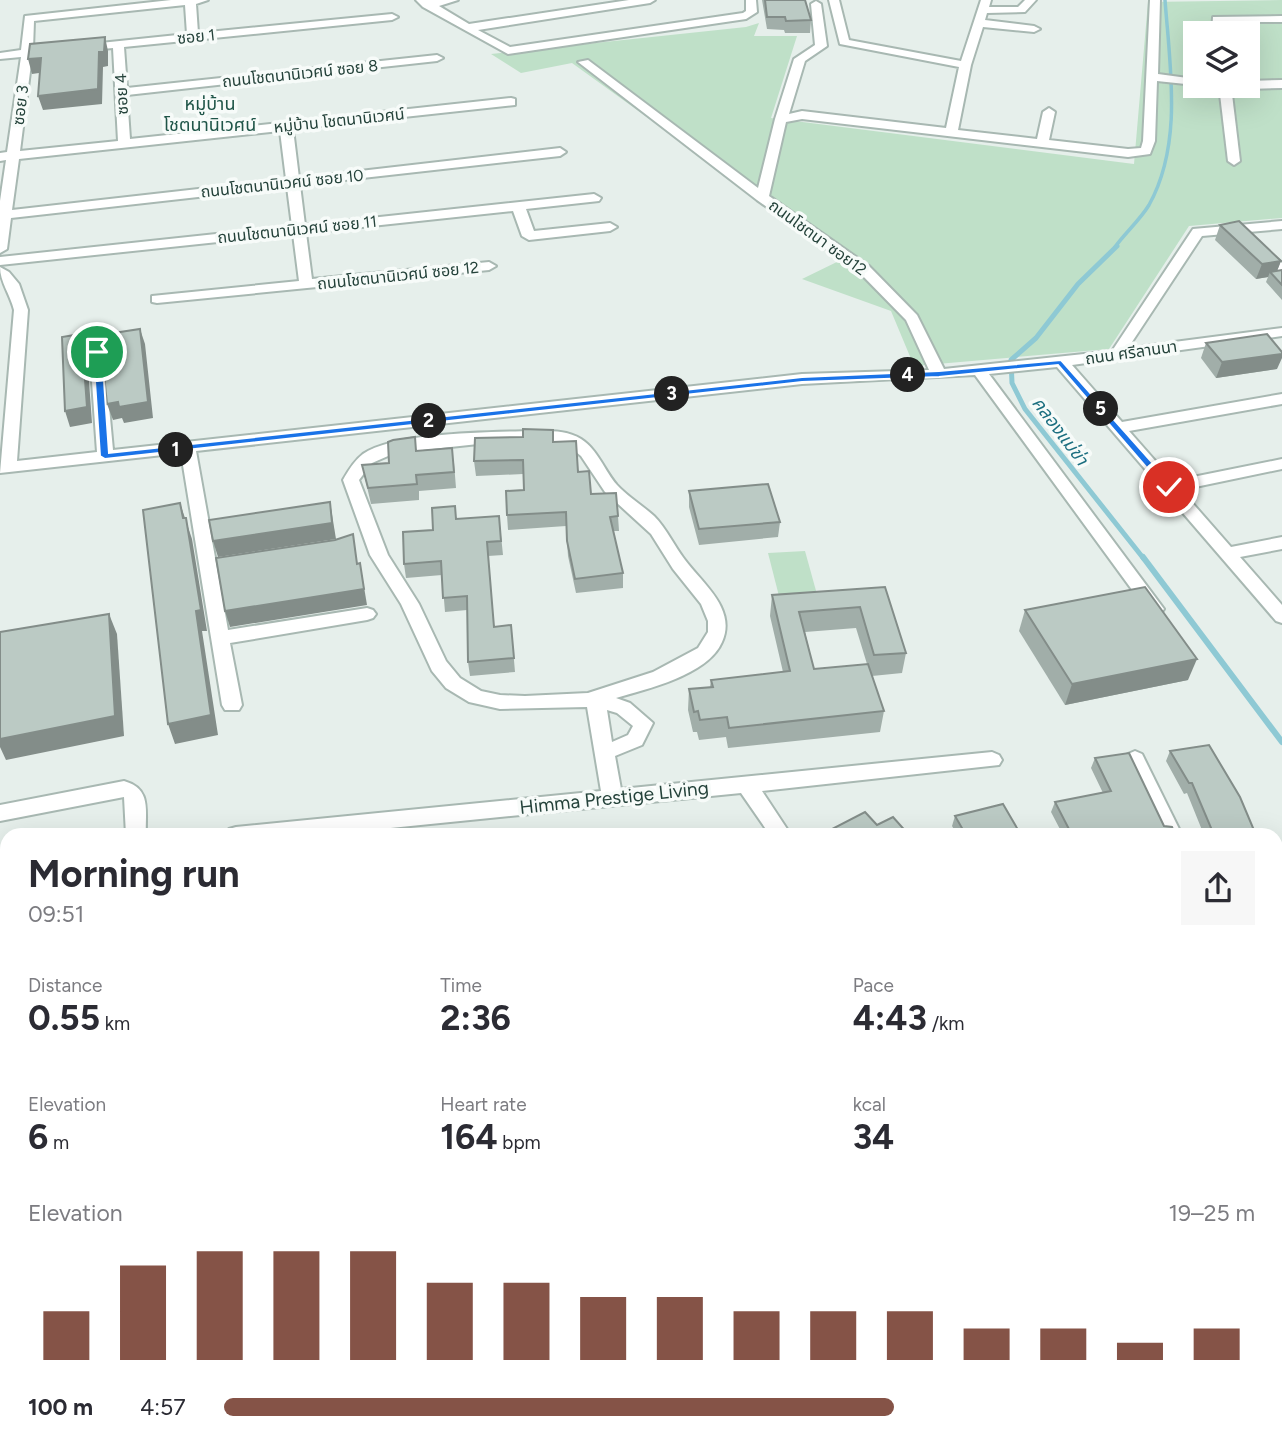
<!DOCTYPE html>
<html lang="en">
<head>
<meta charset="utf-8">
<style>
	:root { --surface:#fff; --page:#f7f7f7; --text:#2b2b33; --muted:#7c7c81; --accent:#855347 }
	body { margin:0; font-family:Figtree,"Noto Sans Thai",sans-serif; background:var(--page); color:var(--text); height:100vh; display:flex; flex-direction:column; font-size:26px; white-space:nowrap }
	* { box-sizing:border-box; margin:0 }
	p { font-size:23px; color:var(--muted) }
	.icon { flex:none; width:38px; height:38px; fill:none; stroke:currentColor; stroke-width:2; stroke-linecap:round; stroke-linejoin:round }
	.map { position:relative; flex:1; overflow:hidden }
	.panel { position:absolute; left:0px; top:828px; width:1283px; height:621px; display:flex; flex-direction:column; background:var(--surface); border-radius:21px 21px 0 0; box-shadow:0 7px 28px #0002 }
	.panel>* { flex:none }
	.fabs { position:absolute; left:1183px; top:21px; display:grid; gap:14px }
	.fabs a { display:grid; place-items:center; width:77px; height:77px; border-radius:0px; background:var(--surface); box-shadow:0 7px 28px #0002; font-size:35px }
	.pin { position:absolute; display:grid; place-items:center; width:60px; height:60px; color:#fff; margin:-30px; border:4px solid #fff; border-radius:50%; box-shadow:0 2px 7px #0007 }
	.km { position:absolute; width:35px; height:35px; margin:-18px; border-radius:50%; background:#222; color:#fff; font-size:19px; line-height:35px; text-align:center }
	.round { display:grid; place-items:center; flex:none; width:74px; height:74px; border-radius:0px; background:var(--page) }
	.summary { display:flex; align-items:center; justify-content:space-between; height:119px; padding:0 28px }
	h1 { font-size:38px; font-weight:700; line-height:52px }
	.metrics { display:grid; grid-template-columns:repeat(3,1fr); gap:10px; height:119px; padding:7px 28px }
	.metrics div { display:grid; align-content:center }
	.metrics b { font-size:35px; font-weight:700 }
	.metrics small { font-size:19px; font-weight:400 }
	.metrics p { font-size:19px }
	.chart { height:196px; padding:14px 28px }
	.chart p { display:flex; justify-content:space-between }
	.chart svg { width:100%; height:126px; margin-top:7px; stroke:var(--accent); stroke-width:6 }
	ul { padding:0 28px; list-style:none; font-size:23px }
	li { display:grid; grid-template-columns:112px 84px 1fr; align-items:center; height:52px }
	li i { height:18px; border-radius:9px; background:var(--accent) }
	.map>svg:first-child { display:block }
</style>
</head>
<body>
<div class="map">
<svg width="1282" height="1448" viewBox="0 0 1282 1448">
	<rect width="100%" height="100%" fill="#e6efeb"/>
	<!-- green -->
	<g fill="#bfe0c8" fill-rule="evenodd">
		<path d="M1282,0V218L1189,226L1109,349L914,366L891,311L802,279L843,259L572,63L521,73L491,54L746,27L759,23L754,36H797L771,118L1134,164L1148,2ZM1195,33H1248V86H1195Z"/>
		<path d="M805,551L818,598L780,600L768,553Z"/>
	</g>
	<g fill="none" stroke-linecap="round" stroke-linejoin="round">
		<!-- stream-far2 -->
		<path stroke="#8ec9d4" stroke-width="3.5" d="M1115,247C1125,233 1140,220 1149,205C1183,144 1170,67 1165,0"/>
		<!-- stream-far1 -->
		<path stroke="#8ec9d4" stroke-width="5" d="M1117,246L1078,284L1036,338L1011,360L1012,383L1025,409L1144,559"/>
		<!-- stream -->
		<path stroke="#8ec9d4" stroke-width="6" d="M1143,557L1282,742"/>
		<!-- minor casing -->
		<g stroke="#a8b8b2" stroke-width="4">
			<g id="minor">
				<path d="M171,0H208L196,4L198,33L392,14L398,17L392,20L124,47L127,88L437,55L443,58L437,61L127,95L130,139L511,98L515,99V105L293,129L299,178L560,148L566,152L560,156L300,185L305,225L594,194L601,198L599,201L526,209L534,231L610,223L617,227L610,231L529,240L522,236L513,211L306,233L312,279L489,262L496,266L489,270L157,303L152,302V296L299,281L293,234L0,265V257L292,226L287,187L11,218L7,249L0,253V201L6,160L0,161V153L7,152L21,57L0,59V53L21,50L25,16ZM185,5L187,34L81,45L75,48L81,51L113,48L118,141L20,151L32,56L43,52L33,49L34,21ZM280,131L286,179L12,210L19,159Z"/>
				<path d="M416,0H458L439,6L469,24L629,0H655L650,3L478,30L510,47L743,13L746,11V0H756L757,12L746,19L508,54L423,7Z"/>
				<path d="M829,0H839L849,40L961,61L981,0H991L989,7H1018L1025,0H1036L1025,12L987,13L985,20L1034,26L1040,29L1034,32L983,27L971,65L958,130L1037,139L1043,112L1049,108L1055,112L1049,140L1128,149L1141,148L1143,141L1150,0H1160L1158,74L1195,79V85L1157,81L1155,141L1150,154L1128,157L802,119L786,122L769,196L869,266L917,315L944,369L1112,351L1193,229L1282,221V229L1202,236L1128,348L1282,328V336L1072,365L1122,422L1282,394V404L1129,431L1173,481L1282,459V469L1181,490L1231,547L1282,537V549L1240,557L1282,605V623L1276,621L1057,367L989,374L1161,605L1164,609L1161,613H1149L975,375L802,384L196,451L228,630L367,608L373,610L376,614L373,618L367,620L230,643L242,705L239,710H225L222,705L181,453L0,473L14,310C10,294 0,282 0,267L9,272L19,284L28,310L17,461L97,452L90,353L97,349L104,353L113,450L802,374L929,370L906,320L859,272L757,200L578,62L588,60L758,188L775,119L794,59L815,45L811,4L816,1L821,4L827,46L805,61L789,114L802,111L946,128L959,67L840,44Z"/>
				<path d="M1282,16V22H1223V33H1212L1213,17Z"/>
				<path d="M1282,80V88L1248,89L1243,86H1248V81Z"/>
				<path d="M1219,86H1231L1240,161L1234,165L1228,161Z"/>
				<path d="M1259,245L1282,263V275L1277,274L1254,252V246Z"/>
				<path d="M534,431C550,431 567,430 581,439C598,450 604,470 617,485C628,497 642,505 654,516C667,529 674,546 685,560C702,583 737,609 722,642C708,675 647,689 616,698L630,703L653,723L642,745L615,756L621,789L992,752L999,755L1002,760L999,765L762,791L791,835H770L741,793L321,835H226L229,829L236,827L601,791L587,707L500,709L469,702L446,688L432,671L401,604L370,555L343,480C348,471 354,461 363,454C394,432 494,432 534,431ZM506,441L565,443L581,456L605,492L651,534L673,569L701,604L708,621V632L698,648L653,672L588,693L525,696L500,695L481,691L460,678L446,661L419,604L388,555L359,480L372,463L395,453ZM607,710L617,713L633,726L628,735L612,742Z"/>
				<path d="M1135,751L1142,754L1182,835H1162L1125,759L1128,754Z"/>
				<path d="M124,781C152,789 145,810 146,835H126L124,797L0,821V805Z"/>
				<rect x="0" y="850" width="7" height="16"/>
				<path d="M1276,870L1282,871V889L1276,888Z"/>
				<path d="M0,1141H7V1163L0,1165Z"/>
				<path d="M1276,1165L1282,1168V1195L1276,1192Z"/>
				<path d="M7,1404V1432L0,1434V1406Z"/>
				<path d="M374,1442H402L403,1448H375Z"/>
				<path d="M720,1442H765L762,1448H717Z"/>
				<path d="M1020,1442H1052L1055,1448H1023Z"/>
			</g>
		</g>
		<!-- minor -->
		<use href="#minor" fill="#fff" fill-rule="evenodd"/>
	</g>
	<!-- wall -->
	<g fill="#a1aea9" fill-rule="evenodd">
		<path d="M762,0H805L811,20L810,33H785L784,30L767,29Z"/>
		<path d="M1220,225L1281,261L1277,271L1282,270V300L1266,282L1268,277L1256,279L1215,240Z"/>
		<path d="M1206,343L1277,369L1216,378L1201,358Z"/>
		<path d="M553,442L578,472L591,494L618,516L619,531H613L623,573V588L576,593L568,556L566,526L508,530L507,515L524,490L523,474L476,476L474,461Z"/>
		<path d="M417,451L454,463L456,488L419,491V500L371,504L362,465L389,463Z"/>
		<path d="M689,491L780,522L778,537L699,545L689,507Z"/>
		<path d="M499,516L503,555L488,556L494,627L511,625L515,672L470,676L468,662L467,610L445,612L442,575L406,578L404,564L433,530Z"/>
		<path d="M885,587L906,653L902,673L872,676L884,711L880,732L728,748L726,737L699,740L697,732H693L688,710L689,689L710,687L711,680L783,672L770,616L772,595ZM856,628L867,664L814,669L805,632Z"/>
		<path d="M1025,610L1188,680L1065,705L1019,631Z"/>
		<path d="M1170,751L1256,835H1204L1187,793L1184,794L1166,761Z"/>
		<path d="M1095,758L1164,826L1174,832L1173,835H1063L1051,812L1055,802L1103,793L1091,768Z"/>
		<path d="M955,816L1021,835H957L952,826Z"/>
	</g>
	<!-- shaded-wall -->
	<g fill="#838d89">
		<path d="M105,37L108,51V66L103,67L102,104L43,110L38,96L99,52Z"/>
		<path d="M41,58L46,72L32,74L28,59Z"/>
		<path d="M1281,261L1275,276L1270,272L1268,277L1256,279L1262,264Z"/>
		<path d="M140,329L145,344L153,418L124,423L122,418L113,420L107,404Z"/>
		<path d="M86,333L92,349L87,353L92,423L70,427L65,411L82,338Z"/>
		<path d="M1282,354V358L1277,369L1216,378L1222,362Z"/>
		<path d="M330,502L336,539L218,557L213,541Z"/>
		<path d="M180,503L192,539L207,631H202L218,735L175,744L168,724L183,518Z"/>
		<path d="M360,563L367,605L230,627L225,611Z"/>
		<path d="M109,614L117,634L124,736L6,760L0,747V739Z"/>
		<path d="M1197,659L1188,680L1065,705L1072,684Z"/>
		<path d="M7,1244V1263L0,1264V1246Z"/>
		<path d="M192,1442H195L200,1448H193Z"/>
	</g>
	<!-- building -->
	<g fill="#bbcac4" stroke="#838d89" stroke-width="2">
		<path d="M765,0H805L811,20L786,21L785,17H767Z"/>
		<path d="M105,37L104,52H99L98,89L38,96L41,58L28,59L30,44Z"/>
		<path d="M1239,221L1281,261L1262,264L1220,225Z"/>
		<path d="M1282,270V285L1270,272Z"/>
		<path d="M140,329L148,402L119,407L118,402L107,404L100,335Z"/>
		<path d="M86,333L82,338L87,407L65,411L62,337Z"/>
		<path d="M1267,334L1282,352V354L1222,362L1206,343Z"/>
		<path d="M523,429L553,430V442L576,441L578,472L589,471L591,494L616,493L618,516L610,517L623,573L575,579L567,541L566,512L507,515L506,491L524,490L523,460L474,461L475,438L523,437Z"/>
		<path d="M415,437L416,451L452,448L454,472L416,475L417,484L368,488L362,465L389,463L388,442L393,440Z"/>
		<path d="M768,484L780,522L699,529L689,491Z"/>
		<path d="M330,502L332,523L213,541L209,520Z"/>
		<path d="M180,503L183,518H186L201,610L196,611L211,715L168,724L143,510Z"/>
		<path d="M455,506L456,519L499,516L501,541L487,542L494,627L511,625L514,658L468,662L467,596L443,598L441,561L404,564L403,532L433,530L432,508Z"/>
		<path d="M353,534L357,564L360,563L364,589L225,611L216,558L335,540Z"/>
		<path d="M885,587L906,653L874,655L860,607L799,612L814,669L868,664L884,711L729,728L727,717L700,720L698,711L694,712L689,689L713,687L711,680L790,671L772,595Z"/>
		<path d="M1145,587L1197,659L1072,684L1025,610Z"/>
		<path d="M109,614L115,716L0,739V632Z"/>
		<path d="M1209,745L1240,797L1256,835H1214L1192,783H1189L1170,751Z"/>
		<path d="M1129,753L1164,826L1172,827L1174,832L1152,835H1072L1055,802L1111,791L1095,758Z"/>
		<path d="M1003,804L1021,835H966L955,816Z"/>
		<path d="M865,812L877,825L893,817L909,835H837L832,829Z"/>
		<path d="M402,832V835H373Z"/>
		<path d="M7,1194V1244L0,1246V1196Z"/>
		<path d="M180,1442H192L193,1448H161Z"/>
	</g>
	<!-- route -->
	<path fill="#1a73e8" stroke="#fff" stroke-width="2" d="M97,350L102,352L109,453L802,377L939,371L1061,360L1174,487L1165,489L1058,365L939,377L802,382L105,459L100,456L93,352Z"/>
	<g text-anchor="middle" stroke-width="7" stroke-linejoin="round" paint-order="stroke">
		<!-- far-street labels -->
		<g font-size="16" fill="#24423a" stroke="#f7fbf9">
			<text transform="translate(196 36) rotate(-6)" y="6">ซอย 1</text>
			<text transform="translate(300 73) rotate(-6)" y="6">ถนนโชตนานิเวศน์ ซอย 8</text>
			<text transform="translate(121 94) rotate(-93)" y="6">ซอย 4</text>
			<text transform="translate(20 105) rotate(-83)" y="6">ซอย 3</text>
			<text transform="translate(339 120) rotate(-6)" y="6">หมู่บ้าน โชตนานิเวศน์</text>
			<text transform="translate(282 183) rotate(-6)" y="6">ถนนโชตนานิเวศน์ ซอย 10</text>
			<text transform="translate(297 229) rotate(-6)" y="6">ถนนโชตนานิเวศน์ ซอย 11</text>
			<text transform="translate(818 237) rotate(36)" y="6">ถนนโชตนา ซอย12</text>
			<text transform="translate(398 275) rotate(-6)" y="6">ถนนโชตนานิเวศน์ ซอย 12</text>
			<text transform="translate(1131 352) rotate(-8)" y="6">ถนน ศรีลานนา</text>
		</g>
		<!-- far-neighbourhood labels -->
		<g font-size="18" fill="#1f5548" stroke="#f7fbf9">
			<text x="210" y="110">หมู่บ้าน<tspan x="210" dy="21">โชตนานิเวศน์</tspan></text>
		</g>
		<!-- far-water labels -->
		<g font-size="18" font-style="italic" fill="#1c6f80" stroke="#f7fbf9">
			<text transform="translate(1060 431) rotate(53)" y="6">คลองแม่ข่า</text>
		</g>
		<!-- street labels -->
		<g font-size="19" fill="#24423a" stroke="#f7fbf9">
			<text transform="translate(614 797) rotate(-6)" y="7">Himma Prestige Living</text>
		</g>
	</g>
</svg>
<div class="fabs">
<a><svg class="icon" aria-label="layers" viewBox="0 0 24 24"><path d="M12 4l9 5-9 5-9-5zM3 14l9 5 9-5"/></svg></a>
</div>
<div class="pin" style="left:97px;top:352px;background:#1e9e55"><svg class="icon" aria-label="arrive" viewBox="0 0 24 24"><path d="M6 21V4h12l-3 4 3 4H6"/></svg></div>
<div class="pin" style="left:1169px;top:487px;background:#d93025"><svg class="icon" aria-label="check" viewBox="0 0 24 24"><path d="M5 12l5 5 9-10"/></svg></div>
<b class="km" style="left:176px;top:450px">1</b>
<b class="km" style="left:429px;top:421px">2</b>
<b class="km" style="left:672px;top:394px">3</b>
<b class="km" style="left:908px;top:375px">4</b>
<b class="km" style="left:1101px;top:409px">5</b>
<section class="panel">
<div class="summary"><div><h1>Morning run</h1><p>09:51</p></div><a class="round"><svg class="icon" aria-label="share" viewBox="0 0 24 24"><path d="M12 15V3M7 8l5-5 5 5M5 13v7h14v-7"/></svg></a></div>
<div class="metrics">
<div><p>Distance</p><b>0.55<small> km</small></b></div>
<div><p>Time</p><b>2:36</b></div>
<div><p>Pace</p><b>4:43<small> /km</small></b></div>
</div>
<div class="metrics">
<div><p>Elevation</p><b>6<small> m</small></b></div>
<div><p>Heart rate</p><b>164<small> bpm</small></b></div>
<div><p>kcal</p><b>34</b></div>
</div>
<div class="chart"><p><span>Elevation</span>19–25 m</p>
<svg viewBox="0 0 160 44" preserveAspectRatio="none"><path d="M5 44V27M15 44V11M25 44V6M35 44V6M45 44V6M55 44V17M65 44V17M75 44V22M85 44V22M95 44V27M105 44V27M115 44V27M125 44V33M135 44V33M145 44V38M155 44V33"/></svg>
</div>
<ul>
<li><b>100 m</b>4:57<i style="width:65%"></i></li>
</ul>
</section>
</div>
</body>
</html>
